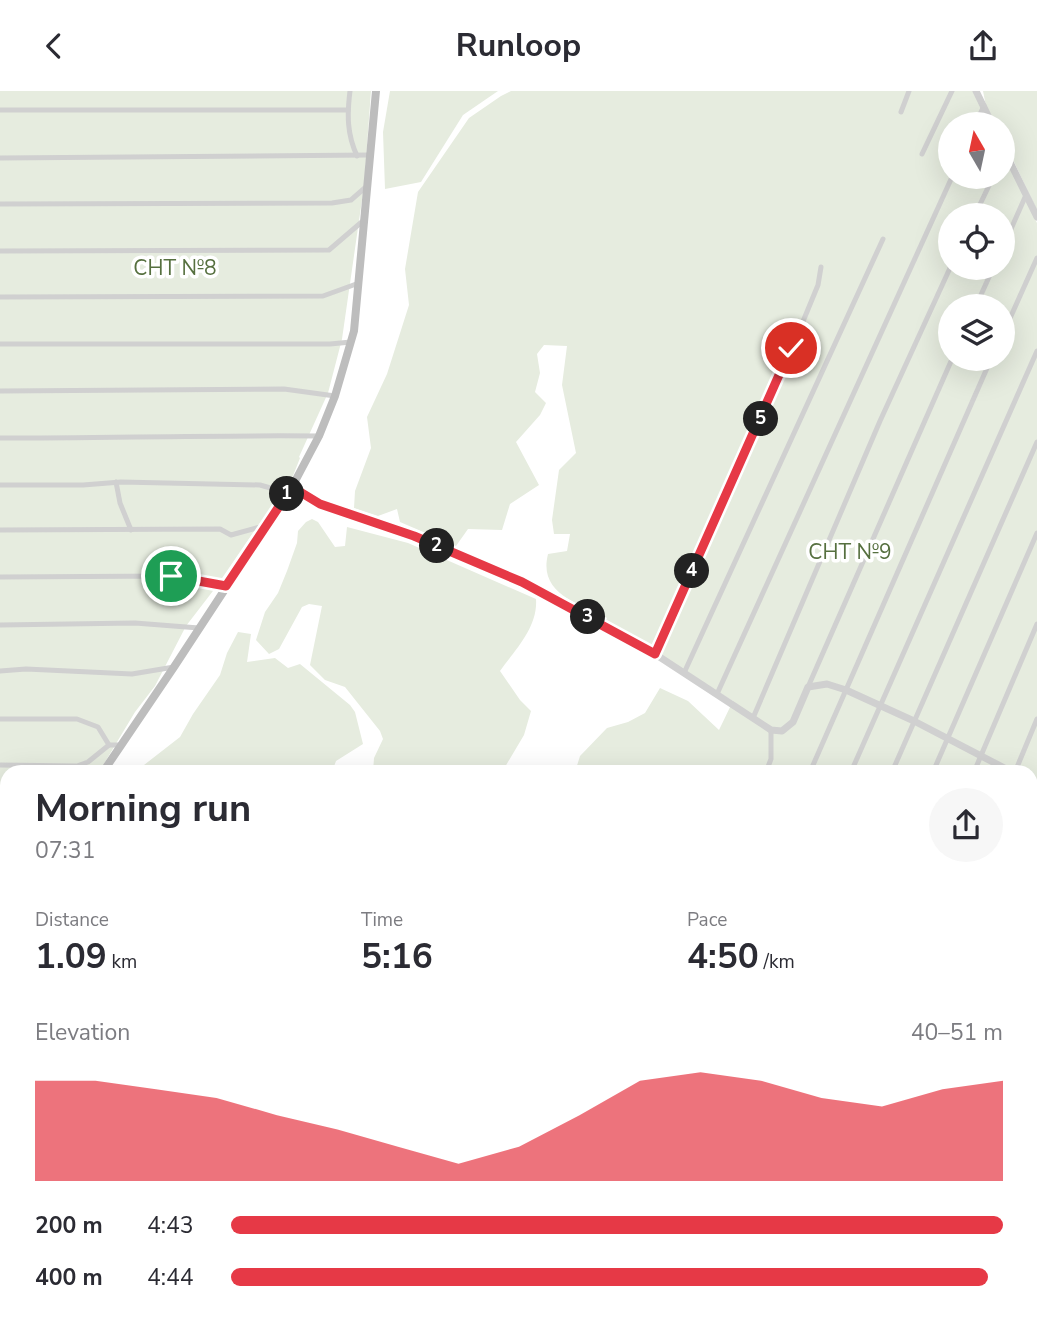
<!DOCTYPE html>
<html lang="en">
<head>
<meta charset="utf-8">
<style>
	:root { --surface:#fff; --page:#f7f7f7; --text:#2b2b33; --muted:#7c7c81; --accent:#e63946 }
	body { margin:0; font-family:"Nunito Sans",sans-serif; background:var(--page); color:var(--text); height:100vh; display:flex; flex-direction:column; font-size:26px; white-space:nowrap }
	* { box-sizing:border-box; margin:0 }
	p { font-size:23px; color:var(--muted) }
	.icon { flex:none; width:38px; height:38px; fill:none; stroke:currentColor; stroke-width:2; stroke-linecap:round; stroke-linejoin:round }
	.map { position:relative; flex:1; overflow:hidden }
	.side { position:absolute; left:0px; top:674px; width:1038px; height:555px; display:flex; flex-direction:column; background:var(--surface); border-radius:21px 21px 0 0; box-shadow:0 7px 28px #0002 }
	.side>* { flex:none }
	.needle { width:46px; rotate:351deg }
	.controls { position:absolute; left:938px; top:21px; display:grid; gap:14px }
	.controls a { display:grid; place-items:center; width:77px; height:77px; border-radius:50%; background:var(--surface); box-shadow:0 7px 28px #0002; font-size:35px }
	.pin { position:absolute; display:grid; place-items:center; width:60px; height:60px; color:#fff; margin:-30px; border:4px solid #fff; border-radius:50%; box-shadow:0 2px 7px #0007 }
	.km { position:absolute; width:35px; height:35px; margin:-18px; border-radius:50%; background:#222; color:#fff; font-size:19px; line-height:35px; text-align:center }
	.round { display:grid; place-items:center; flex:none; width:74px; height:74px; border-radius:37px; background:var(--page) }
	.summary { display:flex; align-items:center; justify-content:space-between; height:119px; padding:0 35px }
	h1 { font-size:38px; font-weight:700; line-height:52px }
	.stats { display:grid; grid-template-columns:repeat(3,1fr); gap:10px; height:119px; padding:7px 35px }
	.stats div { display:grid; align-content:center }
	.stats b { font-size:35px; font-weight:700 }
	.stats small { font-size:19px; font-weight:400 }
	.stats p { font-size:19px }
	.chart { height:196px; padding:14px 35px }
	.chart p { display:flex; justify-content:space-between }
	.chart svg { width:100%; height:126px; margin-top:7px; fill:var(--accent); opacity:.7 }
	ul { padding:0 35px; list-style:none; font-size:23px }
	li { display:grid; grid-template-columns:112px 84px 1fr; align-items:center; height:52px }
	li i { height:18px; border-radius:9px; background:var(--accent) }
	header { display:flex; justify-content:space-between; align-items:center; height:91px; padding:0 35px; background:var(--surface); font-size:32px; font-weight:700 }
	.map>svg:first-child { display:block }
</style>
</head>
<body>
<header><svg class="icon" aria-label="back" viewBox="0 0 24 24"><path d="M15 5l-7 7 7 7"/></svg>Runloop<svg class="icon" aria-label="share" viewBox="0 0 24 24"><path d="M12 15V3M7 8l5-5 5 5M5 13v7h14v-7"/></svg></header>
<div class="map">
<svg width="1037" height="1227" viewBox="0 0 1037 1227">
	<rect width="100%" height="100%" fill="#fff"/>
	<!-- green -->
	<g fill="#e6ecdf" fill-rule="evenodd">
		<path d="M0,0H371L364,95L342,248L328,302L299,366L300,367C292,387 279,424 259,433L216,496L186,535L155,595L135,621L99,681H7V825L0,836Z"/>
		<path d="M390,0H498L463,24L421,91L385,98L383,41Z"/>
		<path d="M511,0H973L989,33H950V86H1003V60L1037,132V1227H521L522,1222H1031V681H575L580,665L607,637L628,631L645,622L660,597L688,610L719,639L733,610L605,531L607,527C578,512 538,503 548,463L567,460L570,443H554L552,429L559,379L576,362L562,294L567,255L544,254L537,263L540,282L535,301L546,312L540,324L516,351L539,394L510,413L502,439L468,438L456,455L400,431L397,418L378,425L354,417L355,400L371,357L367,326L387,283L409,214L405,178L418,101L469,27L501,5ZM950,124H1003V177H950ZM950,215H1003V268H950Z"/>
		<path d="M983,0H1037V119L1003,48V33H995L986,15Z"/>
		<path d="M312,428L318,431L335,456L345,455L347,436L408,452L536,508C538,536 516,558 500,580L520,609L531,620L524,644L502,681H373L374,667L383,648L380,640L345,596L325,589L310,574L322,515L309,513L302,516L279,558L269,563L256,549L265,521L278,502L287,480L297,452L298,440L306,431Z"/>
		<path d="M238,541L251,543L247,571L275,567L288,577L300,573L350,614L355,621L363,653L336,670L332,681H135L180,646L193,623L220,584L227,562Z"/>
		<path d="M7,929V1222H108L103,1227H0V935Z"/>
	</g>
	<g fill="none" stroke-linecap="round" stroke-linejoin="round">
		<!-- minor -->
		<g stroke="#d0d0d0" stroke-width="5">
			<path d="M350,0C347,24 347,43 357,65"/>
			<path d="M0,19H348"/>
			<path d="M901,21L909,0"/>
			<path d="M975,33L984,15"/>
			<path d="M922,63L952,0"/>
			<path d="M0,67L370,64"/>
			<path d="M0,113L332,112L351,109L367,95"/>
			<path d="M975,124L993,86"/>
			<path d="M1003,156L1026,104"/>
			<path d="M0,160L329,159L364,129"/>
			<path d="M0,206L323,205L359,192"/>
			<path d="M976,215L993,177"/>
			<path d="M1003,243L1037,167"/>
			<path d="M0,253H330L351,251"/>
			<path d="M0,300L284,298L335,305"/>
			<path d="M0,347C106,347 212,344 319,345"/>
			<path d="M116,391L120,412L131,439"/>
			<path d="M0,394H83L121,391L260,394L288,402"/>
			<path d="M0,439L220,438L231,444L260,436L266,437"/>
			<path d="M0,486L171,485L226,495"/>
			<path d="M0,534L135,532L199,537"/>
			<path d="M655,563L783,279L818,194L821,176"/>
			<path d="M0,580L26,578L132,583L174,576"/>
			<path d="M684,582L883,148"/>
			<path d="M808,596L952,268"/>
			<path d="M717,603L952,86"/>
			<path d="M753,627L880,330L950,177"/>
			<path d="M0,628H77L98,636L109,654H120"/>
			<path d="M0,674L77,675L88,671L109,654"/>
			<path d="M766,681L771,668V639"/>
			<path d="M810,681L991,268"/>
			<path d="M851,681L1037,260"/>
			<path d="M892,681L1037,351"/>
			<path d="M933,681L1037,442"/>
			<path d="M974,681L1037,533"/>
			<path d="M1015,681L1037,628"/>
			<path d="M0,722H7"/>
			<path d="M1031,738L1037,724"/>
			<path d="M0,768H7"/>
			<path d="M0,815L7,814"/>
			<path d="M1031,830L1037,816"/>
			<path d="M1031,926L1037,911"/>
			<path d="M733,1227L736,1222"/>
			<path d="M775,1227L777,1222"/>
			<path d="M816,1227L822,1222"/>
		</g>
		<!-- tertiary -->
		<g stroke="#d0d0d0" stroke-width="7">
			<path d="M976,0L992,33"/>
			<path d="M1003,57L1037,126"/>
			<path d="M292,396L320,413L343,423L414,445L522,491L655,563L771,639L782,640L793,631L808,596L827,593L846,599L914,630L1012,681"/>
			<path d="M1031,689L1037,692"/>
		</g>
		<!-- secondary -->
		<g stroke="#bdbdbd" stroke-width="8">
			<path d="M103,681L174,576L292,396L319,345L335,305L354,240L376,0"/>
			<path d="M0,844L7,833"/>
		</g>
	</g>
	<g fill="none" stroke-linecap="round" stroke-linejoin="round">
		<!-- route casing -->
		<g stroke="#fff" stroke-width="14">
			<path id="route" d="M171,485L226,495L292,396L320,413L414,445L522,491L655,563L791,257"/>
		</g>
		<!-- route -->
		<use href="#route" stroke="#e63946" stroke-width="9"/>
	</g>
	<g text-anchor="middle" stroke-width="7" stroke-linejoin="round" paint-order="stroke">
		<!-- park labels -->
		<g font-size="21" fill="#56703f" stroke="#fff">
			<text x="175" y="184">СНТ №8</text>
			<text x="850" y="468">СНТ №9</text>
		</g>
	</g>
</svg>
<div class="controls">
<a><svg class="needle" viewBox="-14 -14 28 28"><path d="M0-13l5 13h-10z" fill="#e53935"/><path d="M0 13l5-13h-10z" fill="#7c7c81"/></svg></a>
<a><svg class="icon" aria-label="locate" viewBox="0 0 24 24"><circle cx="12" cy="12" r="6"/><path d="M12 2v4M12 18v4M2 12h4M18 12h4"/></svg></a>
<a><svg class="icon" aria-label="layers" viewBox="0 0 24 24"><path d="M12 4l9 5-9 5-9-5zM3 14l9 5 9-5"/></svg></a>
</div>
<div class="pin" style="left:171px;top:485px;background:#1e9e55"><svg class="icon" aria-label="arrive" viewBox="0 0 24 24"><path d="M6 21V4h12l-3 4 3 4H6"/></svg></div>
<div class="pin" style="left:791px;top:257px;background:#d93025"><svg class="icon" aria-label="check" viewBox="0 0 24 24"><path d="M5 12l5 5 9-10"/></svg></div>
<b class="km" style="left:287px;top:403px">1</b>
<b class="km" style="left:437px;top:455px">2</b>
<b class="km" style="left:588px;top:526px">3</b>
<b class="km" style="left:692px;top:480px">4</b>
<b class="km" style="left:761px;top:328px">5</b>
<section class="side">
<div class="summary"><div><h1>Morning run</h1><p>07:31</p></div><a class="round"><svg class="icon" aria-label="share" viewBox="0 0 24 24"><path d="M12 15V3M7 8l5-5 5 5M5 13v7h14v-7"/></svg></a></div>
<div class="stats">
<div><p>Distance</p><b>1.09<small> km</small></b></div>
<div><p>Time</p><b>5:16</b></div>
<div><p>Pace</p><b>4:50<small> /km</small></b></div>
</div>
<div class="chart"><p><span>Elevation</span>40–51 m</p>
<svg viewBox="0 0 160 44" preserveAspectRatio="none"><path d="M0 44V9L10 9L20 12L30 15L40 21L50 26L60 32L70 38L80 32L90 21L100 9L110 6L120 9L130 15L140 18L150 12L160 9V44z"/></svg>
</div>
<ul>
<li><b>200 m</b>4:43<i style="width:100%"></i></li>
<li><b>400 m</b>4:44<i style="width:98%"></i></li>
</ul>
</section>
</div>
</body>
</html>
